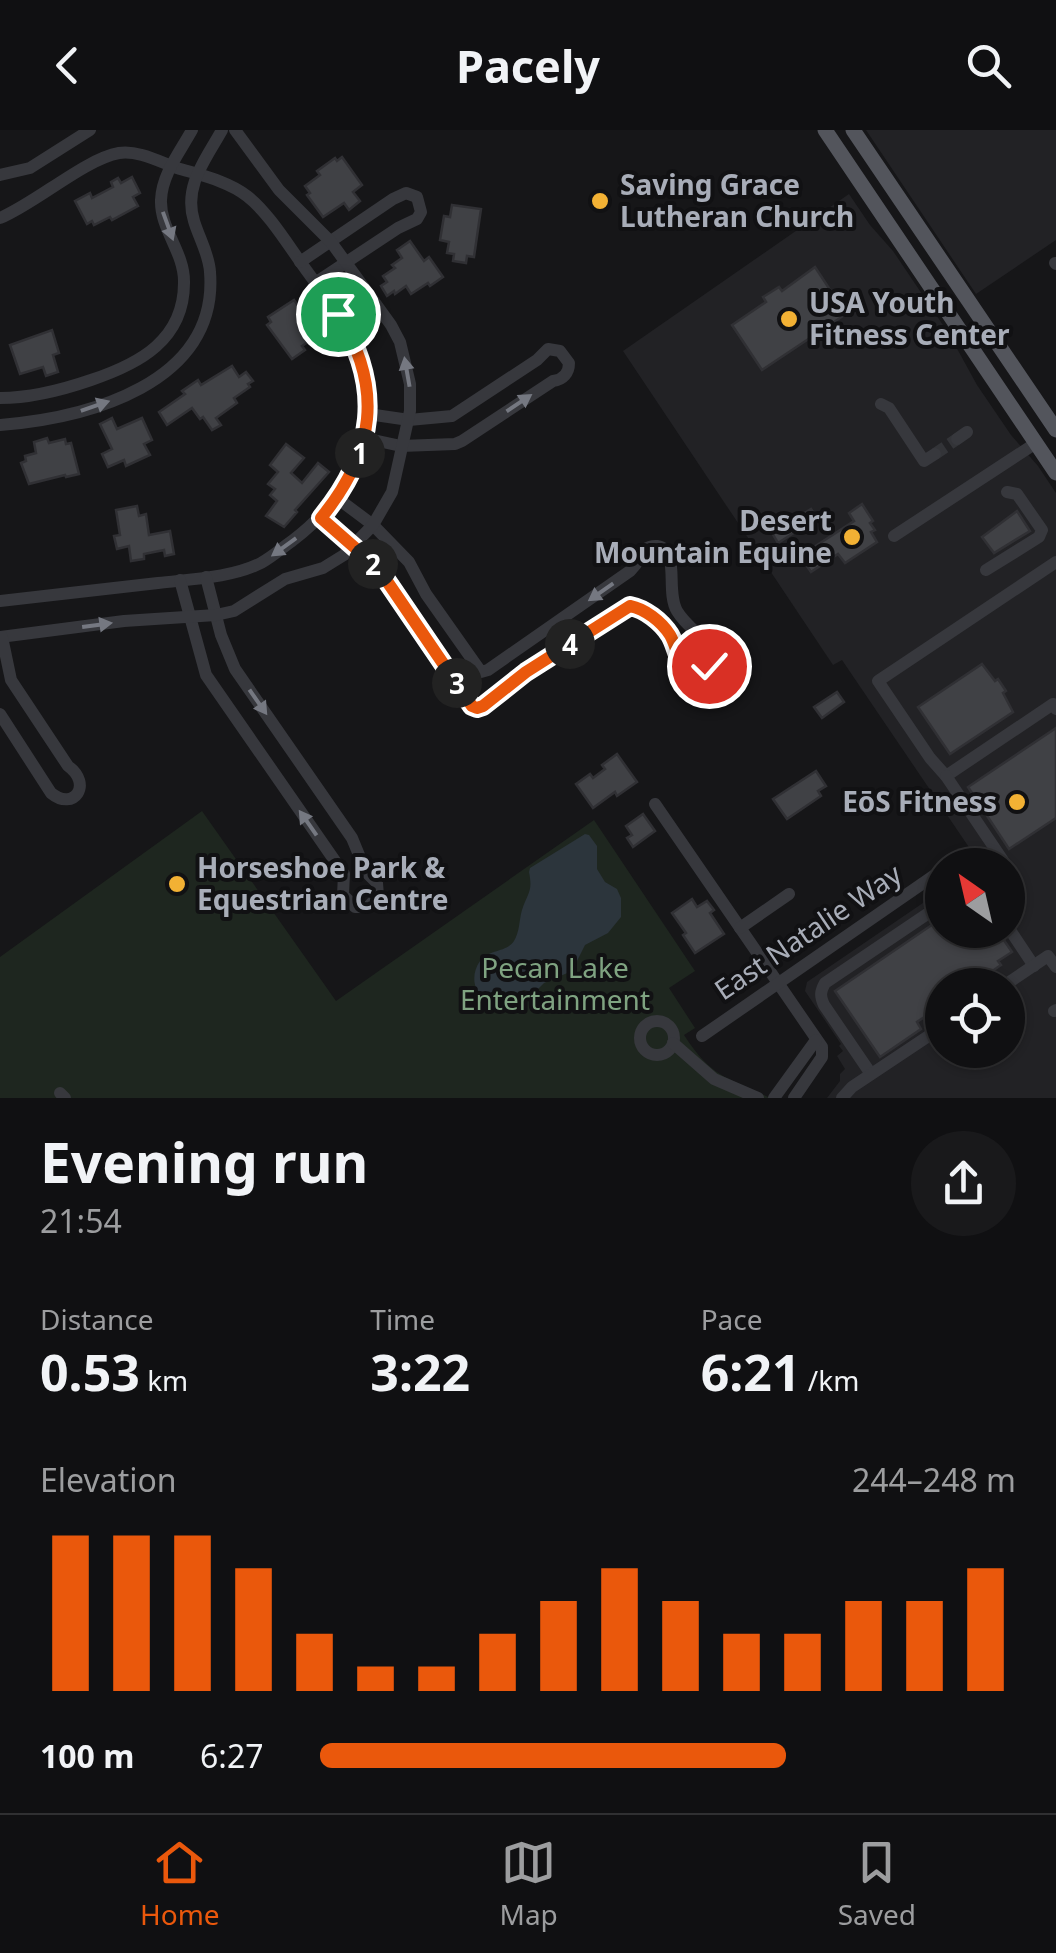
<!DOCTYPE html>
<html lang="en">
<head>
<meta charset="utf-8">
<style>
	:root { --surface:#101012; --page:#19191b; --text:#f1f3f6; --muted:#9c9d9f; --line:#303032; --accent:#ea580c }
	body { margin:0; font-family:"Noto Sans",sans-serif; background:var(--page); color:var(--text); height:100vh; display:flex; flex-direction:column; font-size:38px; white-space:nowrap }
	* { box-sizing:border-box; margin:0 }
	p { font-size:32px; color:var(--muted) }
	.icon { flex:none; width:55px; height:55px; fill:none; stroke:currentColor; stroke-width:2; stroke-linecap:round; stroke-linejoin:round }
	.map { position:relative; height:968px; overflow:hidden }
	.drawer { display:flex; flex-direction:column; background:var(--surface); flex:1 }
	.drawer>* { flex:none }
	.needle { width:65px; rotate:326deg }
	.fabs { position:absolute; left:925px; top:718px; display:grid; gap:20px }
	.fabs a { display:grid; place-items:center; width:100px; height:100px; border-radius:50%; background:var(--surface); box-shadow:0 2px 8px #0004,0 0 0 2px var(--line); font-size:50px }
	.pin { position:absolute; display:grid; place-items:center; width:85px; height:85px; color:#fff; margin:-42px; border:5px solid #fff; border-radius:50%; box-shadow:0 2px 10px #0007 }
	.km { position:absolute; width:50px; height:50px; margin:-25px; border-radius:50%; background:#222; color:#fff; font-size:28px; line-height:50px; text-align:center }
	.round { display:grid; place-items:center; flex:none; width:105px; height:105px; border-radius:52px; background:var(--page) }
	.overview { display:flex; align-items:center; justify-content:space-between; height:170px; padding:0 40px }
	h1 { font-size:55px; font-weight:700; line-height:75px }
	.figures { display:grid; grid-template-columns:repeat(3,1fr); gap:15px; height:170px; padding:10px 40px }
	.figures div { display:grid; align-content:center }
	.figures b { font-size:50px; font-weight:700 }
	.figures small { font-size:28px; font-weight:400 }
	.figures p { font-size:28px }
	.chart { height:280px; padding:20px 40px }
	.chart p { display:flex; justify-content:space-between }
	.chart svg { width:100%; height:180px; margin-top:10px; stroke:var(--accent); stroke-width:6 }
	ul { padding:0 40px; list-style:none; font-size:32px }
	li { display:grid; grid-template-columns:160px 120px 1fr; align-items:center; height:75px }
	li i { height:25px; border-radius:12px; background:var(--accent) }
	header { display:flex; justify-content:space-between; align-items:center; height:130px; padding:0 40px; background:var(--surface); font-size:45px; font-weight:700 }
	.tab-bar { display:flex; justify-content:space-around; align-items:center; height:140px; border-top:2px solid var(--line); background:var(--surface); font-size:28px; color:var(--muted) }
	.tab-bar a { display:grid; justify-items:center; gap:5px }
	.tab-bar .active { color:var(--accent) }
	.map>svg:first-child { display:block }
</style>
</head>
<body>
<header><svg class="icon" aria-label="back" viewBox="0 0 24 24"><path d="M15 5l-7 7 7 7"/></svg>Pacely<svg class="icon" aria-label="search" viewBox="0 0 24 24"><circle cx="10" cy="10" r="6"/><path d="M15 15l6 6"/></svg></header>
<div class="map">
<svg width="1056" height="968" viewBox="0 0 1056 968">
	<rect width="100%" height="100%" fill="#161618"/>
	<!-- built -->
	<g fill="#222225" fill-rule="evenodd">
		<path d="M866,0H1056V110L976,164Z"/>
		<path d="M849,64L870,95L893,121L949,204L977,255L1011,305L1038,336L1056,363V968H827L840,951V944L845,939L837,926L843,921L839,916L841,914L805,861L807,852L942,760V800H1008V735H981L842,530L833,535L623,221ZM942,855H1008V920H942Z"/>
	</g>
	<!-- green -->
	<path fill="#1e261f" d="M202,681L336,871L594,690L695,841L669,858L695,898L684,905C713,950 727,946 770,968H0V827Z"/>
	<!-- water -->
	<path fill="#2c353c" d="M585,704L589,705L597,716V739L605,752L617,759L621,768V787L608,803L585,815L572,841L544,853L534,863L524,860L518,862L510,878C484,882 464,854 480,831C489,819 506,823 514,811C520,801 519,790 522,780C528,762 533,762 529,742L530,738Z"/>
	<!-- building -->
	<g fill="#404145" stroke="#303034" stroke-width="2.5">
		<path d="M342,27L362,55L353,62L360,71L349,80L344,73L323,87L307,65L310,63L305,56L320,45L317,41L335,28L337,31Z"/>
		<path d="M132,47L140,63L133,67L138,76L112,90L110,87L94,95L92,91L87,94L75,71L90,63L92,68L113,57L111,52L118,48L121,53Z"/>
		<path d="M452,75L481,79L474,127L467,126L466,133L453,131L454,124L447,123L449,112L440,110L444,86L450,87Z"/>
		<path d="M410,111L424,131L429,127L443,147L430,156L428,153L411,164L406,156L395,164L394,161L387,166L381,156L387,152L383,146L395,138L392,135L402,128L397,120Z"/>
		<path d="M815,137L846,184L762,240L732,195L766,172L763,167L779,157L782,161Z"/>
		<path d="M294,170L311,192L318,188L326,200L302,216L305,220L292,229L267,195L271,192L268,187Z"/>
		<path d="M52,200L59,223L53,225L58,242L46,246L43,237L20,244L10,215Z"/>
		<path d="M232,236L239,247L246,242L253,251L248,254L250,257L234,268L237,273L216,288L221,295L212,300L203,287L200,289L192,278L167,295L159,282L185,264L182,261L198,250L201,255Z"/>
		<path d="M112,288L117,299L142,288L152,310L144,314L150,325L126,336L124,330L108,337L102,324L112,319L100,294Z"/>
		<path d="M47,308L49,313L65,309L66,314L71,313L79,344L66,347L65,345L29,354L21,333L26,331L25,326L36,323L34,312Z"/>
		<path d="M286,314L304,328L291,343L302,353L318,333L329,342L295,380L297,382L284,397L266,386L277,371L270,365L275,359L268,354L278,342L270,335Z"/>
		<path d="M862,374L873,391L870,393L875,400L871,402L877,412L845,433L838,424L811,442L800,426L854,391L849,383Z"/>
		<path d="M137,376L139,386L146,384L149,405L170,401L174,424L165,426L164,420L144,424V429L131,431L129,416L117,419L114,406L120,405L116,380Z"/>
		<path d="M811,379L817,388L778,413L772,403Z"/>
		<path d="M1017,381L1030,401L994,423L982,407Z"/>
		<path d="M982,534L995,551L998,549L1006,561L1003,563L1013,582L950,624L918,577Z"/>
		<path d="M837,562L844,572L822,588L814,577Z"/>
		<path d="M1056,598V688L1009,719L968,657Z"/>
		<path d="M617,624L637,652L617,666L615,662L593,678L576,654L590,644L593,648L605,639L602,635Z"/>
		<path d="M816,641L826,656L818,661L821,666L787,689L773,669Z"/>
		<path d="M643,684L655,701L633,717L627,708L632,705L626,696Z"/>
		<path d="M692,769L697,777L707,771L714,780L710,783L724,804L695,823L683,805L686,803L672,783Z"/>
		<path d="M942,788V800H997L1012,822L998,831L1001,835L972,855H942V875L917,892L921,899L880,927L835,861Z"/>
	</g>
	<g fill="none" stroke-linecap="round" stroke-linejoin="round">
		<!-- minor-tunnel -->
		<path stroke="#333438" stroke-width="12" stroke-dasharray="12 6" stroke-linecap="butt" d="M935,324L957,309"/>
		<!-- minor -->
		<g stroke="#37383d" stroke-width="12">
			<path d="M0,45L30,38L90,0"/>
			<path d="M0,88C36,73 85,29 119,23C138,20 160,32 177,38C200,45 228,51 247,66C268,82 288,115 304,137C324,165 347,193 359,226C386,299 350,367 292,411C282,418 272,427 261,433C231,448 191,449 158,453C105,459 53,465 0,471"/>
			<path d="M300,132L393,69L406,63L417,67L421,82L417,89L398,98L315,153"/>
			<path d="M1055,133L1056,134"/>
			<path d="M0,268C31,268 62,260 91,250C139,234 185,210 184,151C184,122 160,99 161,70C162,44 180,22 192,0"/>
			<path d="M881,274L889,278L924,331L935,324"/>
			<path d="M0,295C87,288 219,254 210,142C209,124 199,108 194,91C183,56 206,29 222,0"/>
			<path d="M364,308L401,316L455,314L462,311L553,251C563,250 569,243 569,233L560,221L548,219L537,230L452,286L409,290L368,284"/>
			<path d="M957,309L967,302"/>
			<path d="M321,388L378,438L467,569L477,578L483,577L526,542L630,476C645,479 661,491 670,505C677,517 677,531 689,542L700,541L714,531L715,522C704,506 687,498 677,481C665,461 681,420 657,416C648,415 642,421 636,427V434L630,441L488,540L481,542L426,464L409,432L373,395L337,368"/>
			<path d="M894,406L1036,313"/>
			<path d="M1056,432L878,551L930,628L946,646L1053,574L1056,579"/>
			<path d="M986,440L1039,407L1042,400L1017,364L1007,362"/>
			<path d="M180,450L206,545L344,744L343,765L355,777H368L378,766L377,753L366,742L352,708L235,539L221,505L206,447"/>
			<path d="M0,507L124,491L216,485L234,481L285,449L323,438L344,425L373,395L392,362L410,281V254L400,212L391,195L331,112L279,60L235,0"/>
			<path d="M0,584L51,663C74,682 93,654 68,636L11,550L2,507"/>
			<path d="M946,646L1006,735"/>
			<path d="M655,674L822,917V927L794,968"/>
			<path d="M953,735H962"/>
			<path d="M1008,797L1034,836"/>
			<path d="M740,798L789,764"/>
			<path d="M1005,855L1048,826L1056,837"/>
			<path d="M1054,881L1056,880"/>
			<circle cx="657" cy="908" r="17"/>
			<path d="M702,906L942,740"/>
			<path d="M673,913L714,949L758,968"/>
			<path d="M871,944L824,875C820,866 820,862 825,853L942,774"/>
			<path d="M60,963L65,968"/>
			<path d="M774,968L816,910"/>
			<path d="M842,968L852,957L942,897"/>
		</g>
		<!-- major -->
		<g stroke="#53555c" stroke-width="15">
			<path d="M825,0L1056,343"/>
			<path d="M853,0L1056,300"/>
		</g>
	</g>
	<!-- one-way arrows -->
	<defs><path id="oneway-solid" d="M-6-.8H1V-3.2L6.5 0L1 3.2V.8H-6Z" transform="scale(2.5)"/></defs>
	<g fill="#757881">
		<use href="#oneway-solid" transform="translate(168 96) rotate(70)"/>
		<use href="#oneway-solid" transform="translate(407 242) rotate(-100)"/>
		<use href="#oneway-solid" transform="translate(519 273) rotate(-34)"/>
		<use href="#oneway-solid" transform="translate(95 276) rotate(-19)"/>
		<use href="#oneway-solid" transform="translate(284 417) rotate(144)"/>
		<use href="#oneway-solid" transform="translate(601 462) rotate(145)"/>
		<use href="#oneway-solid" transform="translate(97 495) rotate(-8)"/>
		<use href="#oneway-solid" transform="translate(258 572) rotate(55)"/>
		<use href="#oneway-solid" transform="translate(308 693) rotate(-125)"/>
	</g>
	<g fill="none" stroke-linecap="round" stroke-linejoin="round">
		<!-- route casing -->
		<g stroke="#fff" stroke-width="20">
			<path id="route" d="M338,184C384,258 375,322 321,388L378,438L472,576L477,578L483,576L526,542L630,476C645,479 661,491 670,505C677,517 677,531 689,542L700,541L709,536"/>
		</g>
		<!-- route -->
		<use href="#route" stroke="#ea580c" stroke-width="12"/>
	</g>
	<!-- markers -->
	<g fill="#f2b134" stroke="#111113" stroke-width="4">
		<circle cx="600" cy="71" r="10"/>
		<circle cx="789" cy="189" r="10"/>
		<circle cx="852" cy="407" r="10"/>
		<circle cx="1017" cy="672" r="10"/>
		<circle cx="177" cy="754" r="10"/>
	</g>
	<g text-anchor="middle" stroke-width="8" stroke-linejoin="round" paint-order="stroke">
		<!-- poi labels -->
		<g font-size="28" font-weight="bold" fill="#a8adb8" stroke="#111113" text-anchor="start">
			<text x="620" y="65">Saving Grace<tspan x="620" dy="32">Lutheran Church</tspan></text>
			<text x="809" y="183">USA Youth<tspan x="809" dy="32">Fitness Center</tspan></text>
			<text x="832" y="401" text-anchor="end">Desert<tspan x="832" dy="32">Mountain Equine</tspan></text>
			<text x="997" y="682" text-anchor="end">EōS Fitness</text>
			<text x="197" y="748">Horseshoe Park &amp;<tspan x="197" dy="32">Equestrian Centre</tspan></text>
		</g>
		<!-- street labels -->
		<g font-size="28" fill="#a8adb8" stroke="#111113">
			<text transform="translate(808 802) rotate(-34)" y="10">East Natalie Way</text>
		</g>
		<!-- park labels -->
		<g font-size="28" fill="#7fa381" stroke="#111113">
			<text x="555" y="848">Pecan Lake<tspan x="555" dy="32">Entertainment</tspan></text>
		</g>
	</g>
</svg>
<div class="fabs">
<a><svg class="needle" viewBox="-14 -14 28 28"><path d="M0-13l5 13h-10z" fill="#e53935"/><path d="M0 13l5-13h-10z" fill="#9c9d9f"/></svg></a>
<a><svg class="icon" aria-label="locate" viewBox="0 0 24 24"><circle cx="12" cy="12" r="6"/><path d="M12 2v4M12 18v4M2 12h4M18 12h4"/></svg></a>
</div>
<div class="pin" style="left:338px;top:184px;background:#1e9e55"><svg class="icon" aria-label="arrive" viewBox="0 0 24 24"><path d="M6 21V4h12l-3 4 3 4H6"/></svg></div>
<div class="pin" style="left:709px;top:536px;background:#d93025"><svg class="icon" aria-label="check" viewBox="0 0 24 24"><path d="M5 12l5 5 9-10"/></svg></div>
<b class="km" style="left:360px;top:323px">1</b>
<b class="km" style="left:373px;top:434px">2</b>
<b class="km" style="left:457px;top:553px">3</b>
<b class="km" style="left:570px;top:514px">4</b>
</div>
<section class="drawer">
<div class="overview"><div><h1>Evening run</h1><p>21:54</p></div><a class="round"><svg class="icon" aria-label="share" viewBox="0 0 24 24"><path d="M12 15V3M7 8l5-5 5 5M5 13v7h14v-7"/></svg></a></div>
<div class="figures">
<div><p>Distance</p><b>0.53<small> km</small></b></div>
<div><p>Time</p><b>3:22</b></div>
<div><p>Pace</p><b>6:21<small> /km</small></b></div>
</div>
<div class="chart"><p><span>Elevation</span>244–248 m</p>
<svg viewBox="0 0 160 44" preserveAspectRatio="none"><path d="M5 44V6M15 44V6M25 44V6M35 44V14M45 44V30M55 44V38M65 44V38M75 44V30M85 44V22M95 44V14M105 44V22M115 44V30M125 44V30M135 44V22M145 44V22M155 44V14"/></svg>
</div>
<ul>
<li><b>100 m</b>6:27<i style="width:67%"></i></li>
</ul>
</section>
<nav class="tab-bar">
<a class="active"><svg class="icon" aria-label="home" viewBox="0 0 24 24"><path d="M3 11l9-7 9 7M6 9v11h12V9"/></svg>Home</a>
<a><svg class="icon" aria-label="map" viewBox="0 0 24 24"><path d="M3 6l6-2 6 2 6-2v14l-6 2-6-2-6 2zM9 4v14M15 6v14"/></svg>Map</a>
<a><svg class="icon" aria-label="saved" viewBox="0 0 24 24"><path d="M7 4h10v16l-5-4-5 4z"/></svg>Saved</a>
</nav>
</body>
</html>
